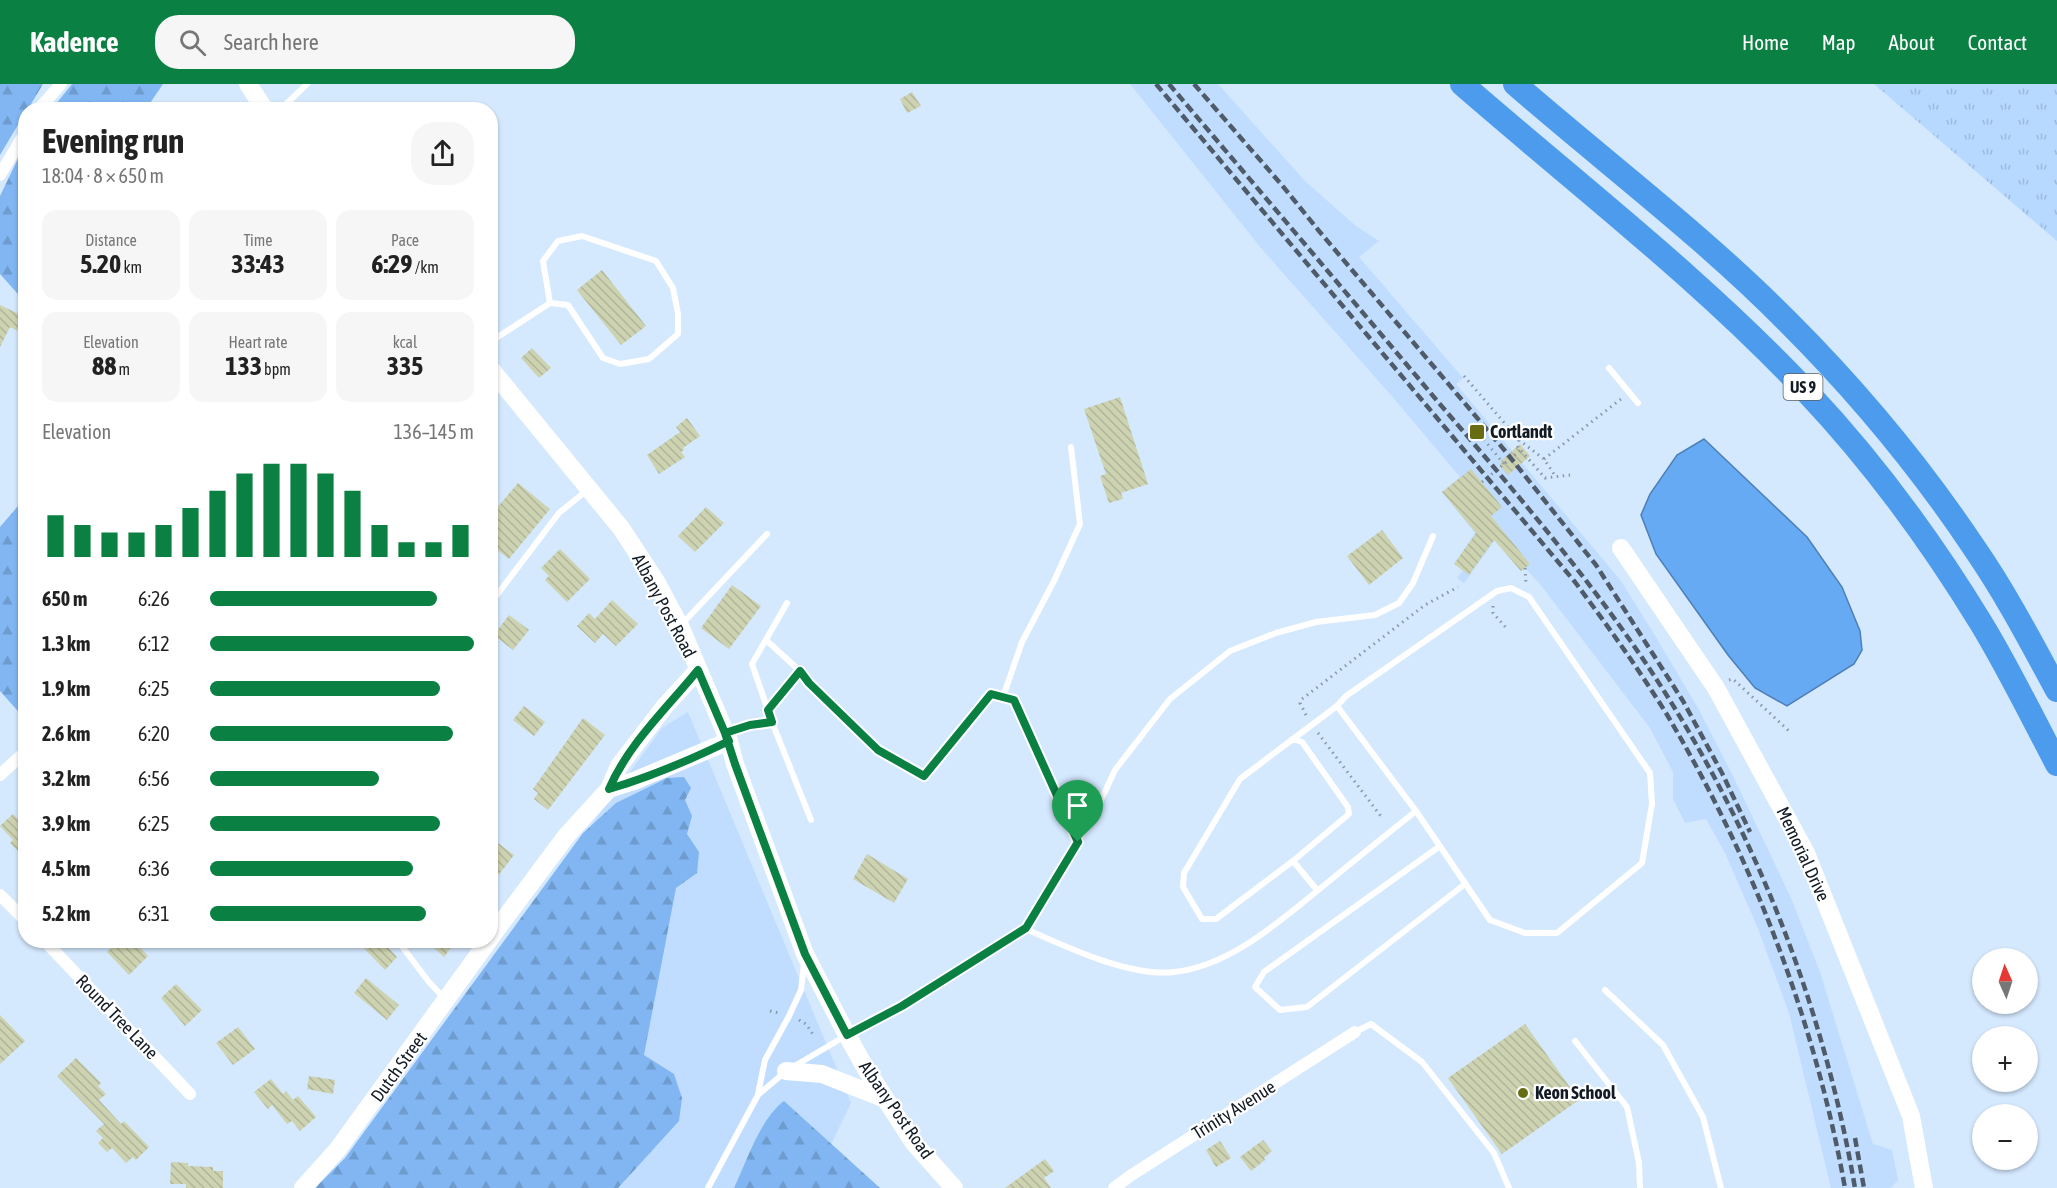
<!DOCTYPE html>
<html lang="en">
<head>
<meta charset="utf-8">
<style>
	:root { --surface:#fff; --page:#f6f6f6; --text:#222; --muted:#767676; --accent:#0b8043 }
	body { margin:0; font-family:"Asap Condensed",sans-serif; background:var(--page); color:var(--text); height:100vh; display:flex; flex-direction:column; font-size:22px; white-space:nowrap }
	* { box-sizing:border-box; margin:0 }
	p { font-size:20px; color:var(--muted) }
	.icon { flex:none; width:33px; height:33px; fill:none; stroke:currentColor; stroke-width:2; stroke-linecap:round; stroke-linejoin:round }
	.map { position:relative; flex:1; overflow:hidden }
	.drawer { position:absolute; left:18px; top:18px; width:480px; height:846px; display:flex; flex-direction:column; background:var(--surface); border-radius:24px; box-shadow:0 2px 4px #0004 }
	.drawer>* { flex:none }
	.needle { width:39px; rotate:357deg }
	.fabs { position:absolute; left:1972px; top:864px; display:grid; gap:12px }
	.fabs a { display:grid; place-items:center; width:66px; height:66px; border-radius:50%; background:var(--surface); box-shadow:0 2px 4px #0004; font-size:30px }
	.pin { position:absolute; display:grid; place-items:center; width:51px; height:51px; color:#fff; margin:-62px -26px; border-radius:50% 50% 50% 0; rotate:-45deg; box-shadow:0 0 6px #0007 }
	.pin .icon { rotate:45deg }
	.round { display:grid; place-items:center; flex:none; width:63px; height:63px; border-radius:24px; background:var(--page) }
	.head { display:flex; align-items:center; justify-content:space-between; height:102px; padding:0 24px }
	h1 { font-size:33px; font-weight:700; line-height:45px }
	.stats { display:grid; grid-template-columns:repeat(3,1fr); gap:9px; height:102px; padding:6px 24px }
	.stats div { display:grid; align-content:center; border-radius:15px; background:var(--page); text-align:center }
	.stats b { font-size:26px; font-weight:700 }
	.stats small { font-size:16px; font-weight:400 }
	.stats p { font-size:16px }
	.chart { height:168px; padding:12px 24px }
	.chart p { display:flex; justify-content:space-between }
	.chart svg { width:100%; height:108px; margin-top:6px; stroke:var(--accent); stroke-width:6 }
	ul { padding:0 24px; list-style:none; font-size:20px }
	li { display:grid; grid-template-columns:96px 72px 1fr; align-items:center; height:45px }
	li i { height:15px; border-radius:8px; background:var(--accent) }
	header { display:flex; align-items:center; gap:36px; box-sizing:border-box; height:84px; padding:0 30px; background:var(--accent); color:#fff }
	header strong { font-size:28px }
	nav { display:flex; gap:33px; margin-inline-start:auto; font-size:21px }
	.search { width:420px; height:54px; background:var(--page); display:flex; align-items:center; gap:15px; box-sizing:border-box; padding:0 21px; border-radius:24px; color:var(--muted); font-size:22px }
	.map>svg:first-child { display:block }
</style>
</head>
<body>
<header>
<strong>Kadence</strong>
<div class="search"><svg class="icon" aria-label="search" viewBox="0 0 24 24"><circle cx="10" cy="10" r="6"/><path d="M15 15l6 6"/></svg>Search here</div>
<nav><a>Home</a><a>Map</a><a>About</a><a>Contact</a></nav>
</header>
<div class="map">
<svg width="2057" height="1104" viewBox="0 0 2057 1104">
	<defs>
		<pattern id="grass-tufts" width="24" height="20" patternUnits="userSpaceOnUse" patternTransform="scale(1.5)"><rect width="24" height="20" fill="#b7d9ff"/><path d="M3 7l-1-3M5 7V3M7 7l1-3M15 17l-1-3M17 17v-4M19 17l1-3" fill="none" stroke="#9cbada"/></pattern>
		<pattern id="forest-firs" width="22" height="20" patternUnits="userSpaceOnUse" patternTransform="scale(1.5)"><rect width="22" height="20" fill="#81b6f2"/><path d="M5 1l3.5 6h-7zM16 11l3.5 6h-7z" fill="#6e9ccf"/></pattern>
		<pattern id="building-back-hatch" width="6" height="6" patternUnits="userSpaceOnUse" patternTransform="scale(1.5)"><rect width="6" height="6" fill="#cdd3b1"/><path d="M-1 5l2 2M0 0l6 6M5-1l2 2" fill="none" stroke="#afb598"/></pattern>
	</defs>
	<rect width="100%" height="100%" fill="#d4e8fe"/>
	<!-- built -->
	<g fill="#c0ddff">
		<path d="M1130,0H1218L1306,98L1356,142L1379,157L1359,173L1463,294L1456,300L1621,497L1654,550L1698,624L1733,692L1791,814L1820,888L1873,1060L1892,1066L1898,1096L1891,1104H1831L1789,929L1757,842L1725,769L1706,735L1685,739L1673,715V688L1650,644L1540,500L1525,484L1521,487L1495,456L1464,499L1457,494L1463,486L1454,480L1475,449L1442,408L1460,393L1390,310L1261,164Z"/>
		<path d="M688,628L851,1019L810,1104H326L662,644Z"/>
	</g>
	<!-- grass -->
	<path fill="url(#grass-tufts)" d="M1874,0H2057V157Z"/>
	<!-- forest -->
	<g fill="url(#forest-firs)">
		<path d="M0,0H43L28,25L26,26L25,29L0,71Z"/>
		<path d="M72,0H163L146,25H52Z"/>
		<path d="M25,60V218L0,190V112Z"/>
		<path d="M25,414V635L0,607V443Z"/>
		<path d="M684,693L691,704L685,716L692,732L687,750L699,768L697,789L676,804L644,971L674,990L682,1014L679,1037L618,1104H315L345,1074L583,749L616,719L667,694Z"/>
		<path d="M784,1017L880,1104H734C747,1077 760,1035 784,1017Z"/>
	</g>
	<!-- water -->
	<path fill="#66aaf4" stroke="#4d7fb6" stroke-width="1.5" d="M1704,355L1807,453L1842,503L1860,547L1862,566L1854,580L1787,622L1755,604L1728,571L1656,470L1641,431L1650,410L1677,371Z"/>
	<!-- building -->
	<g fill="url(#building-back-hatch)">
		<path d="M912,8L921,22L907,29L900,15Z"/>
		<path d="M602,186L646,242L621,261L577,206Z"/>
		<path d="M0,221L25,233L18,247L10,243L0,263Z"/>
		<path d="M532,264L551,284L539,294L521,274Z"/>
		<path d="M1120,313L1148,400L1121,409L1123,415L1109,419L1100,392L1106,390L1084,325Z"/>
		<path d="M687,334L700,352L683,364L684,366L681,368L685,373L659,390L647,371L680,348L676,343Z"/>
		<path d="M1520,360L1530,372L1508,391L1500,382L1501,377Z"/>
		<path d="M1471,385L1502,423L1491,432L1530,480L1521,487L1494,456L1469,491L1454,480L1476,449L1442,408Z"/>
		<path d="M518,399L550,425L509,475L490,460V432Z"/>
		<path d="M706,423L724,439L695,468L678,452Z"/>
		<path d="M1382,446L1403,474L1369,501L1347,472Z"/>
		<path d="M560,465L590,495L567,518L545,496L549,492L541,484Z"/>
		<path d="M732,501L761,522L729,565L701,544Z"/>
		<path d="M612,516L638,540L616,562L603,550L595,559L577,542L589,529L595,535Z"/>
		<path d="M509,531L529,546L513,566L494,551Z"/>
		<path d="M524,622L545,638L534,652L513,636Z"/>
		<path d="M583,634L605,651L548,726L534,715L538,709L533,705Z"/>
		<path d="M13,730L26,743V775L10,759L13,756L0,742Z"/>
		<path d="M490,753L514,771L490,802Z"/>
		<path d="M867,770L908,795L894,819L853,795Z"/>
		<path d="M119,856H133L148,872L129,891L107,868Z"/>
		<path d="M356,856H381L397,873L385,886Z"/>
		<path d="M425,856H457L444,873Z"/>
		<path d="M366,894L399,921L387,936L354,909Z"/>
		<path d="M176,900L202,926L185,942L161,914Z"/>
		<path d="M0,931L25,957L0,980Z"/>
		<path d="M1525,940L1579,1016L1502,1070L1448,994Z"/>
		<path d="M238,943L255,965L233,981L216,959Z"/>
		<path d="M76,974L101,999L98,1002L106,1010L99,1016L121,1040L124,1037L149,1063L136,1076L133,1073L126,1079L112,1064L107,1068L98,1059L103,1054L96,1047L104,1040L57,992Z"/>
		<path d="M309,992L335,996L333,1010L307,1005Z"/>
		<path d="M271,995L283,1010L286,1007L293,1016L298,1012L316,1033L300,1047L292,1037L287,1040L272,1021L268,1025L254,1008Z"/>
		<path d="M1263,1056L1272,1067L1264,1074L1265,1076L1251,1087L1240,1073Z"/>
		<path d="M1220,1057L1231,1074L1216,1083L1206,1066Z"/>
		<path d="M1045,1075L1054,1087L1044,1094L1051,1104H1005Z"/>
		<path d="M171,1078L188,1079V1082L213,1083V1087H223V1104H186V1100H170Z"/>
	</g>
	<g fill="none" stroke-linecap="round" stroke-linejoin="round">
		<!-- path -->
		<g stroke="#8898a8" stroke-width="3" stroke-dasharray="1.5 4.5" stroke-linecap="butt">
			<path d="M1464,292L1519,356L1544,375L1556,393"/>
			<path d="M1480,351L1504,380"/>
			<path d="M1519,356L1518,363L1545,394L1570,391"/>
			<path d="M1544,375L1621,315"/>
			<path d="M1482,398L1521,366"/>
			<path d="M1525,484L1526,500"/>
			<path d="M1493,522V529L1508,546"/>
			<path d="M1729,596L1733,595L1789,647"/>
			<path d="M1306,631L1300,619L1302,615L1425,521L1458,503"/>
			<path d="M1318,649L1383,735"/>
			<path d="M770,927L779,929"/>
			<path d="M799,936L806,940L814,952"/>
		</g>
		<!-- lane -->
		<g stroke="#fff" stroke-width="6">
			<path d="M280,26L307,0"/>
			<path d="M490,258L550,219L568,221L603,274L620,280L649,275L678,250V230L673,204L656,177L582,152L558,157L543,177L550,219"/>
			<path d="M1609,284L1638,319"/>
			<path d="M1511,504L1529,513L1650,689L1652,720L1642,779L1557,849H1525L1490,836L1416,727L1337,622L1346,612L1497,507Z"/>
			<path d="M490,520L559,429L586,407"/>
			<path d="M682,540L767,450"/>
			<path d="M766,556L800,587"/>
			<path d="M1003,613L1022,558L1054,497L1080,440L1071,363"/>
			<path d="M768,626L800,587L809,599L878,666L924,691L991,610L1014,616L1078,758"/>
			<path d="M772,638L752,580L787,519"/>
			<path d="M728,648L750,641L772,638L811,736"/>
			<path d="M1293,655L1337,622"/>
			<path d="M1440,762L1264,888L1255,903L1280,926L1307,923L1465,800"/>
			<path d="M1293,777L1349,730L1348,723L1302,658L1293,655L1240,695L1184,789L1183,803L1202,835H1216L1293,777L1317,806"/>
			<path d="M1026,845L1096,727L1115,686L1170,615L1230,567L1276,549L1316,538L1375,531L1399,519L1413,499L1433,452"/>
			<path d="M397,856L429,898L444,914"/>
			<path d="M1605,906L1663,961L1703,1033L1721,1104"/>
			<path d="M1355,948L1371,940L1422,978L1494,1069L1509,1104"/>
			<path d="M1575,957L1627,1023L1639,1079L1640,1104"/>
			<path d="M793,983L847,951L902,923L1026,845C1066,863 1130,893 1174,888C1232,882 1283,834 1327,799C1356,775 1386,751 1416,727"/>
			<path d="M758,1010L765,976L789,932L801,906L804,880"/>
			<path d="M708,1104L758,1011L785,988"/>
		</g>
		<!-- street -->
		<g stroke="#fff" stroke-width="12">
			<path d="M38,26L61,0"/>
			<path d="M0,91L26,47"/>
			<path d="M0,691L26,667"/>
			<path d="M0,811L26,837"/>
			<path d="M44,856L190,1010"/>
			<path d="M1114,1104L1130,1092L1355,948"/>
		</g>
		<!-- secondary -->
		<g stroke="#fff" stroke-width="18">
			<path d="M248,0L265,26"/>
			<path d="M490,284L621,444L657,499L681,544L729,657L735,680L805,870L847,951L866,985L914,1059L954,1104"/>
			<path d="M1621,464L1716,604L1806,769L1911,1032L1924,1104"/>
			<path d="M609,705L634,697L729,657"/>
			<path d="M490,854L567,751L609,705L619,682L665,622L698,586"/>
			<path d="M786,987L822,990L885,1015"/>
			<path d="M303,1104L338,1065L489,856"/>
		</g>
		<!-- highway -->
		<g stroke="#4c9bed" stroke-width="24">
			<path d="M1462,0C1578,101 1702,196 1807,308C1873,378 1931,457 1981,539C2009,585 2032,633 2057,680"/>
			<path d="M1515,0C1606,79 1703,152 1788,238C1857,307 1921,384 1975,465C2006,510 2031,558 2057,606"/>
		</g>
		<!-- rail -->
		<g stroke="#4f5b68" stroke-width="4.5" stroke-dasharray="9 4.5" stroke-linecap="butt">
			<path d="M1156,0L1575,498C1607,541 1638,584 1666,629C1753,775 1815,937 1845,1104"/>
			<path d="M1169,0C1259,106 1349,212 1439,319C1522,416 1607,514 1674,623C1764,769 1826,935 1855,1104"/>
			<path d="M1194,0L1281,100L1319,147L1506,368L1596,481L1683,617L1722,689L1750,748"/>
			<path d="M1855,1054L1864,1104"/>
		</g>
	</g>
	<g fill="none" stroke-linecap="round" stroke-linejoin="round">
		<!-- route casing -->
		<g stroke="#fff" stroke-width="12">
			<path id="route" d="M1078,758L1014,616L991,610L924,692L878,666L809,599L800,587L768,626L772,638L750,641L725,649L729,657C690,676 650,693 609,705C629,659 667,624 698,586L725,649L735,680L805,870L847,951L902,922L1026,844L1078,758"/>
		</g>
		<!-- route -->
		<use href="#route" stroke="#0b8043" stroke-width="8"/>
	</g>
	<!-- markers -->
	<g fill="#666d13" stroke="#fff" stroke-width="2">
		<rect x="1469" y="340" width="16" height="16" rx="3"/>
		<circle cx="1523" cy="1009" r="6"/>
	</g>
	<g text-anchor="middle" stroke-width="4.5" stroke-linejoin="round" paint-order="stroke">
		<!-- shield labels -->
		<rect fill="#fff" stroke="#595f66" stroke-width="1.5" x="1783.5" y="290" width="39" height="26" rx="4.5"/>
		<g font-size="16" font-weight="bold" fill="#121b24">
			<text x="1803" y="309">US 9</text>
		</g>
		<!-- poi labels -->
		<g font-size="18" font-weight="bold" fill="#121b24" stroke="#fff" text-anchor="start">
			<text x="1490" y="354">Cortlandt</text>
			<text x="1535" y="1015">Keon School</text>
		</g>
		<!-- street labels -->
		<g font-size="18" fill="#121b24" stroke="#fff">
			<text transform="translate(664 522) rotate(62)" y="6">Albany Post Road</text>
			<text transform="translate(1803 770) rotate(65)" y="6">Memorial Drive</text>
			<text transform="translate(117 933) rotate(46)" y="6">Round Tree Lane</text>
			<text transform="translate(399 983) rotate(-54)" y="6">Dutch Street</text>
			<text transform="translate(896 1026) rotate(55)" y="6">Albany Post Road</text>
			<text transform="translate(1234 1026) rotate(-32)" y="6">Trinity Avenue</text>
		</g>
	</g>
</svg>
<div class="fabs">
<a><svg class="needle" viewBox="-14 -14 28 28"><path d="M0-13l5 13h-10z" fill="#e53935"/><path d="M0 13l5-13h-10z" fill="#767676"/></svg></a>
<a>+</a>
<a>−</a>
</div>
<div class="pin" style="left:1078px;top:758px;background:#1e9e55"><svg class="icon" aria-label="arrive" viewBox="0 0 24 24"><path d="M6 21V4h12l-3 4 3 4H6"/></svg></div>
<section class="drawer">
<div class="head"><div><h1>Evening run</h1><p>18:04 · 8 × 650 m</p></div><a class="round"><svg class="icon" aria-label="share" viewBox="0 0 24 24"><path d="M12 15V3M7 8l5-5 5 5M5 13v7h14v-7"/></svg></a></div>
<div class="stats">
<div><p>Distance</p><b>5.20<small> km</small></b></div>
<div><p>Time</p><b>33:43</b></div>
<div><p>Pace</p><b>6:29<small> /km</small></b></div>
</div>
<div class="stats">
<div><p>Elevation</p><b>88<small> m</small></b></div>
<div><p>Heart rate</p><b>133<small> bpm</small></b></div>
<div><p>kcal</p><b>335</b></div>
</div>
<div class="chart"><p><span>Elevation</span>136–145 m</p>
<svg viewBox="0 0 160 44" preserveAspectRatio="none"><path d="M5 44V27M15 44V31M25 44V34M35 44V34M45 44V31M55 44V24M65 44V17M75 44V10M85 44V6M95 44V6M105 44V10M115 44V17M125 44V31M135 44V38M145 44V38M155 44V31"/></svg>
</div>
<ul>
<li><b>650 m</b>6:26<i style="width:86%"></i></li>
<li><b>1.3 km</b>6:12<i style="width:100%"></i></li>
<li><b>1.9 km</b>6:25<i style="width:87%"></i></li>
<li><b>2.6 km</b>6:20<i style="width:92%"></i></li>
<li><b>3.2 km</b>6:56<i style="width:64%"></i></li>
<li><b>3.9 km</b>6:25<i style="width:87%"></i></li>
<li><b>4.5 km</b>6:36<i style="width:77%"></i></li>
<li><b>5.2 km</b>6:31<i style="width:82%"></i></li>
</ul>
</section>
</div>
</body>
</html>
